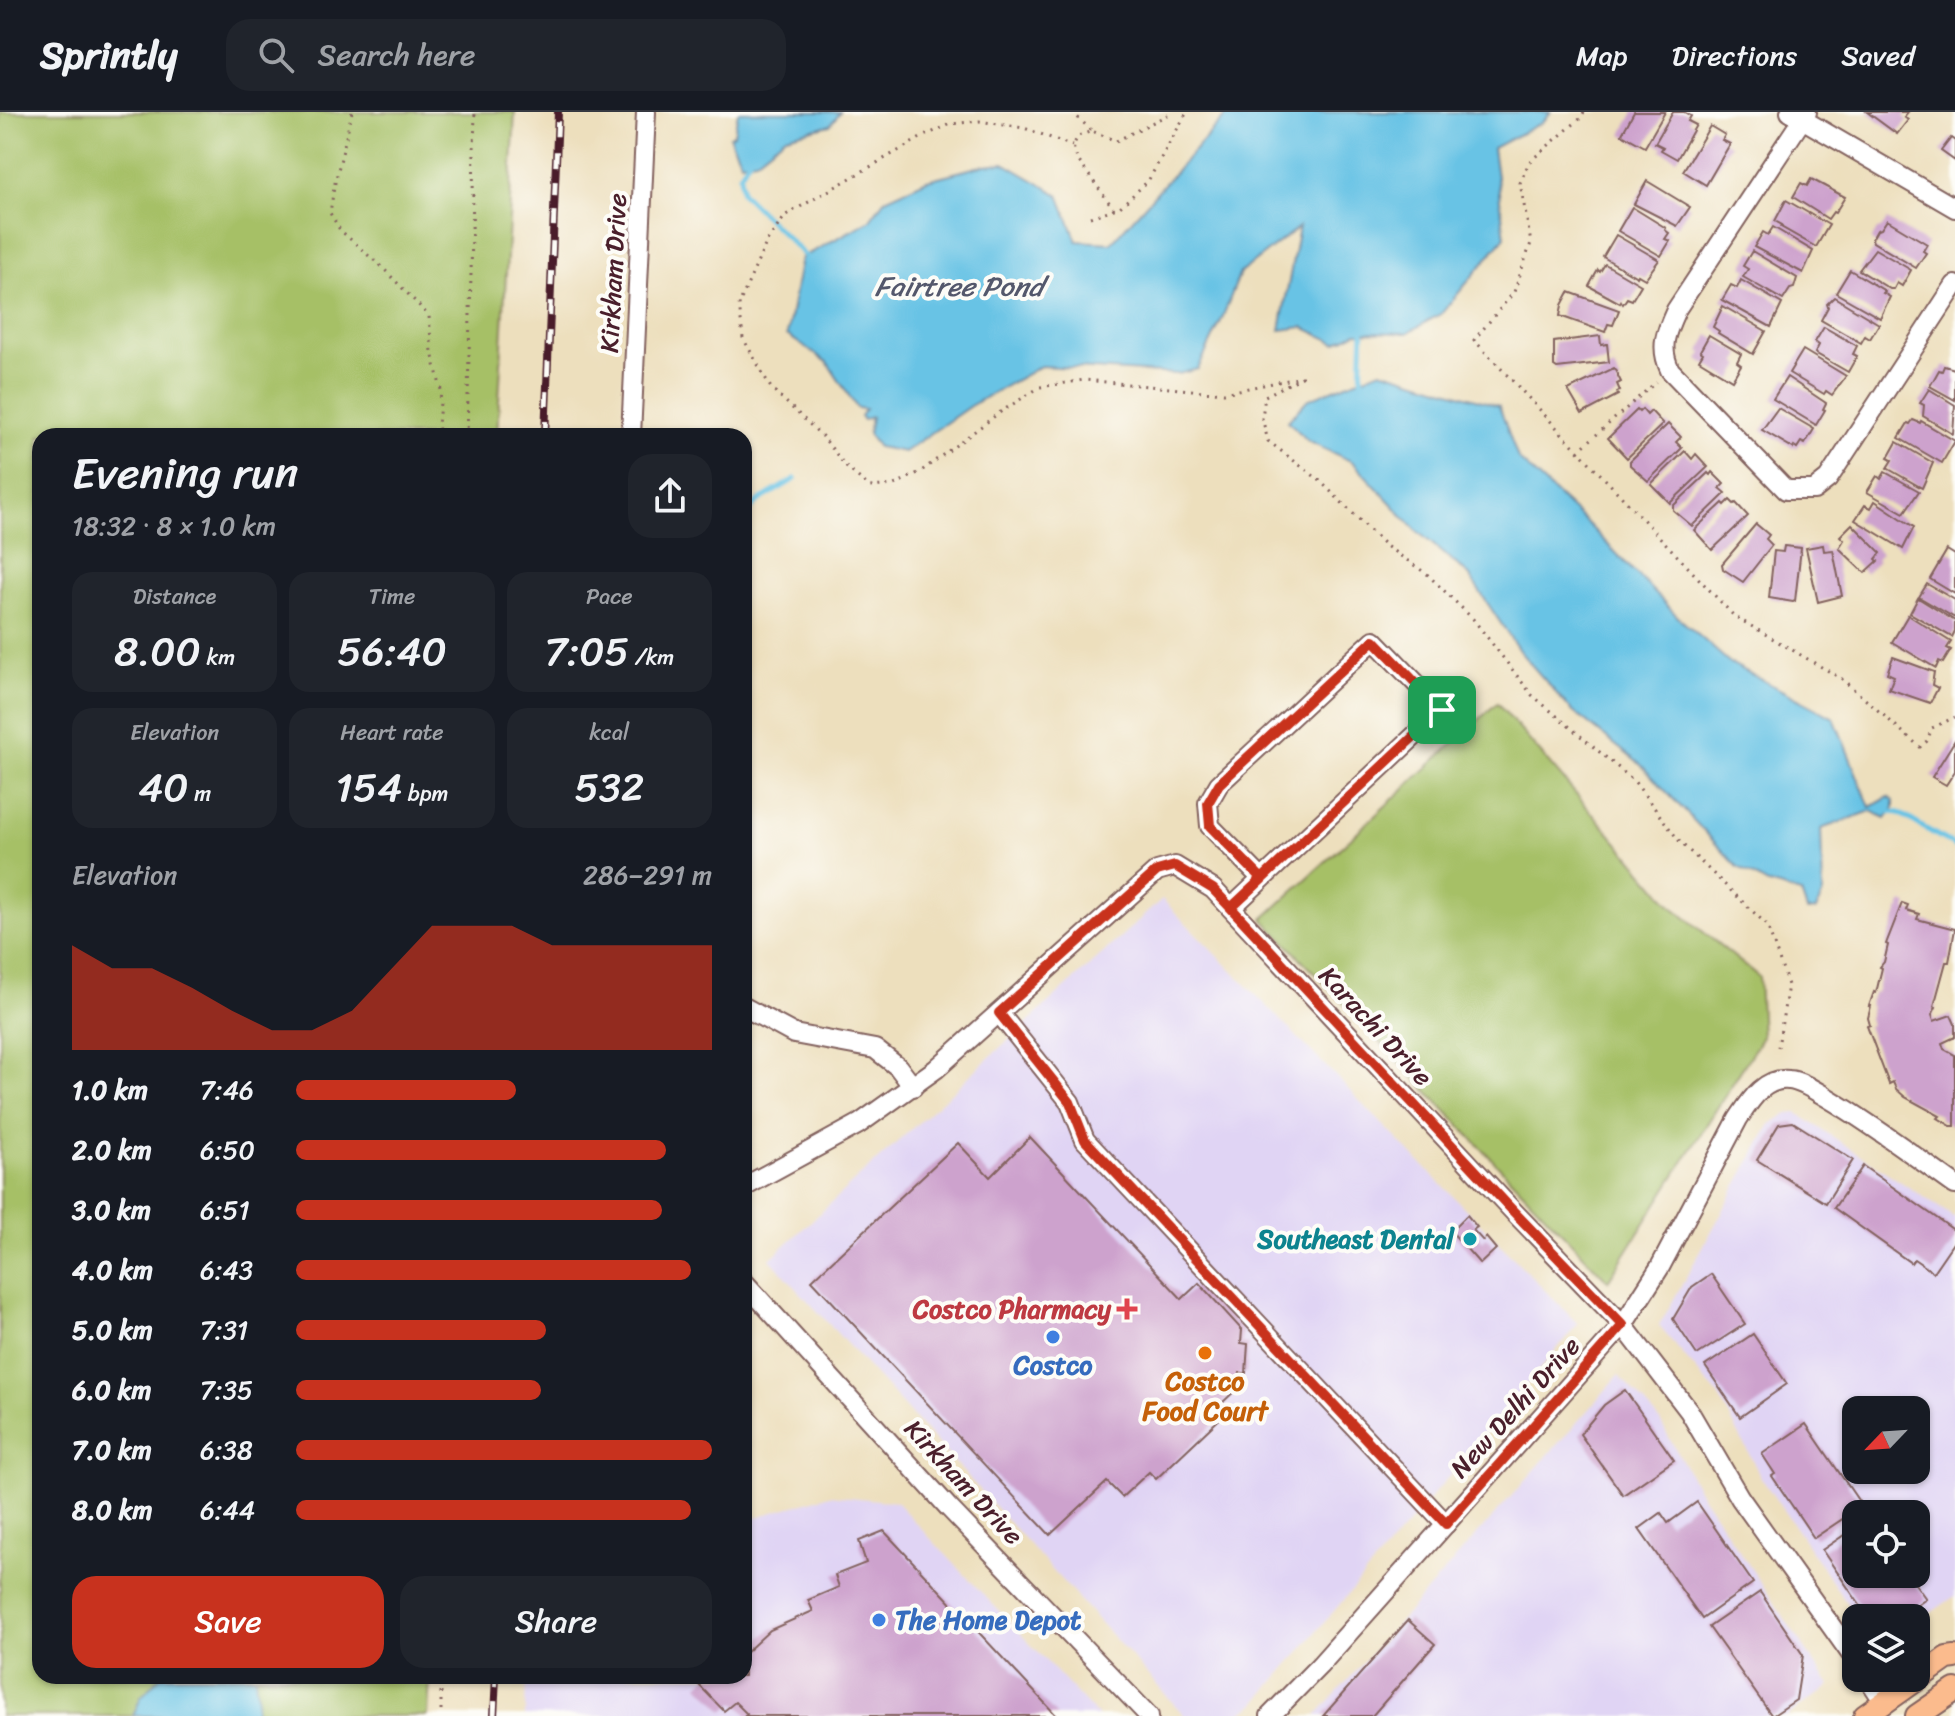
<!DOCTYPE html>
<html lang="en">
<head>
<meta charset="utf-8">
<style>
	:root { --surface:#171b24; --page:#20242c; --text:#f1f3f6; --muted:#9ea1a6; --line:#363941; --accent:#c8321e }
	body { margin:0; font-family:Sriracha,sans-serif; background:var(--page); color:var(--text); height:100vh; display:flex; flex-direction:column; font-size:30px; white-space:nowrap }
	* { box-sizing:border-box; margin:0 }
	p { font-size:26px; color:var(--muted) }
	.icon { flex:none; width:44px; height:44px; fill:none; stroke:currentColor; stroke-width:2; stroke-linecap:round; stroke-linejoin:round }
	.map { position:relative; flex:1; overflow:hidden }
	.details { position:absolute; left:32px; top:316px; width:720px; height:1256px; display:flex; flex-direction:column; background:var(--surface); border-radius:24px; box-shadow:0 2px 6px #0004 }
	.details>* { flex:none }
	.needle { width:52px; rotate:245deg }
	.buttons { position:absolute; left:1842px; top:1284px; display:grid; gap:16px }
	.buttons a { display:grid; place-items:center; width:88px; height:88px; border-radius:16px; background:var(--surface); box-shadow:0 2px 6px #0004; font-size:40px }
	.pin { position:absolute; display:grid; place-items:center; width:68px; height:68px; color:#fff; margin:-34px; border-radius:16px; box-shadow:0 4px 12px #0006 }
	.round { display:grid; place-items:center; flex:none; width:84px; height:84px; border-radius:24px; background:var(--page) }
	.headline { display:flex; align-items:center; justify-content:space-between; height:136px; padding:0 40px }
	h1 { font-size:44px; font-weight:600; line-height:60px }
	.figures { display:grid; grid-template-columns:repeat(3,1fr); gap:12px; height:136px; padding:8px 40px }
	.figures div { display:grid; align-content:center; border-radius:20px; background:var(--page); text-align:center }
	.figures b { font-size:40px; font-weight:600 }
	.figures small { font-size:22px; font-weight:400 }
	.figures p { font-size:22px }
	.chart { height:224px; padding:16px 40px }
	.chart p { display:flex; justify-content:space-between }
	.chart svg { width:100%; height:144px; margin-top:8px; fill:var(--accent); opacity:.7 }
	.cta { display:flex; gap:16px; margin-top:auto; padding:16px 40px }
	.cta a { flex:1; height:92px; border-radius:24px; background:var(--accent); color:#fff; font-size:32px; font-weight:600; line-height:92px; text-align:center }
	.cta a+a { background:var(--page); color:var(--text) }
	ul { padding:0 40px; list-style:none; font-size:26px }
	li { display:grid; grid-template-columns:128px 96px 1fr; align-items:center; height:60px }
	li i { height:20px; border-radius:10px; background:var(--accent) }
	header { display:flex; align-items:center; gap:48px; box-sizing:border-box; height:112px; padding:0 40px; background:var(--surface); border-bottom:2px solid var(--line) }
	header strong { font-size:38px }
	nav { display:flex; gap:44px; margin-inline-start:auto; font-size:28px }
	.search { width:560px; height:72px; background:var(--page); display:flex; align-items:center; gap:20px; box-sizing:border-box; padding:0 28px; border-radius:24px; color:var(--muted); font-size:30px }
	.map>svg:first-child { display:block }
</style>
</head>
<body>
<header>
<strong>Sprintly</strong>
<div class="search"><svg class="icon" aria-label="search" viewBox="0 0 24 24"><circle cx="10" cy="10" r="6"/><path d="M15 15l6 6"/></svg>Search here</div>
<nav><a>Map</a><a>Directions</a><a>Saved</a></nav>
</header>
<div class="map">
<svg width="1955" height="1604" viewBox="0 0 1955 1604">
	<rect width="100%" height="100%" fill="#fdfcf7"/>
	<filter id="ink" filterUnits="userSpaceOnUse"><feTurbulence type="fractalNoise" baseFrequency=".0125" numOctaves="2"/><feDisplacementMap in="SourceGraphic" scale="16" xChannelSelector="R" yChannelSelector="G"/><feConvolveMatrix kernelMatrix="1 2 1 2 8 2 1 2 1" color-interpolation-filters="sRGB"/></filter>
	<filter id="wash" filterUnits="userSpaceOnUse"><feTurbulence type="fractalNoise" baseFrequency=".006" numOctaves="4" result="noise"/><feDisplacementMap in="SourceGraphic" scale="32" xChannelSelector="R" yChannelSelector="G"/><feGaussianBlur stdDeviation="1.8" result="paint"/><feColorMatrix in="noise" values="0 0 0 0 0 0 0 0 0 0 0 0 0 0 0 0 0 1.4 0 .05"/><feComposite in="paint" operator="in"/></filter>
	<g filter="url(#wash)">
		<rect width="100%" height="100%" fill="#eddfbd"/>
		<!-- built -->
		<g fill="#e0d4f4" fill-rule="evenodd">
			<path d="M1162,787L1578,1212L1255,1592L1236,1604H1185L770,1147Z"/>
			<path d="M1797,1001L1955,1106V1484L1916,1511V1506H1857L1762,1367L1720,1286L1659,1214L1771,1012L1787,1002ZM1856,1298H1916V1358H1856ZM1856,1402H1916V1462H1856Z"/>
			<path d="M1619,1263L1658,1306L1701,1382L1830,1574L1787,1604H1316Z"/>
			<path d="M830,1383L896,1390L1098,1604H525L526,1564H744V1409Z"/>
		</g>
		<!-- green -->
		<g fill="#a6c066" stroke="#787048" stroke-width="2">
			<path d="M0,0H515L497,324H40V1564H430L428,1604H0Z"/>
			<path d="M1497,591L1675,797L1759,865L1762,925L1608,1169L1263,807Z"/>
		</g>
		<!-- water -->
		<g fill="#67c3e5" stroke="#587188" stroke-width="2">
			<path d="M738,0H840L830,13L786,24L756,48L741,50L729,24L734,22Z"/>
			<path d="M1229,0H1551L1541,11L1493,36L1505,125L1442,201L1407,221L1357,220L1336,231L1303,215L1280,218L1299,115L1240,161L1221,209L1198,257L1178,262L1041,254L970,294L904,340L878,335L868,322L871,305L863,308L860,304L865,297L857,296L827,250L787,223L801,146L869,109L885,87L927,68L985,53L1004,51L1059,83L1077,129L1111,131Z"/>
			<path d="M1381,258L1499,294L1518,347L1585,409L1680,507L1730,551L1834,606L1870,695L1889,685L1894,689V696L1886,706L1871,699L1821,717L1823,781L1816,798L1807,799L1801,781L1768,772L1738,755L1641,653L1572,599L1520,540L1468,462L1417,419L1353,350L1309,330L1288,309L1307,288Z"/>
			<path d="M161,1564H255L257,1585L255,1604H133L141,1585Z"/>
		</g>
		<g fill="none" stroke-linecap="round" stroke-linejoin="round">
			<!-- stream -->
			<g stroke="#67c3e5" stroke-width="5">
				<path d="M751,44L740,63L742,81L808,147"/>
				<path d="M1361,273L1363,215"/>
				<path d="M744,405L758,389L795,367"/>
				<path d="M1891,700L1899,701L1955,734"/>
			</g>
		</g>
		<g id="blocks">
			<!-- building -->
			<g fill="#cda2cd">
				<path d="M1634,0H1665L1645,35L1622,22Z"/>
				<path d="M1673,0H1684L1691,4L1688,9L1696,13L1677,47L1661,38L1663,35L1655,31Z"/>
				<path d="M1867,0H1908L1904,5L1908,8L1897,22Z"/>
				<path d="M1710,14L1725,23L1722,28L1730,32L1706,73L1683,59Z"/>
				<path d="M1951,26L1955,29V49L1941,39Z"/>
				<path d="M1811,67L1845,85L1835,101L1833,100L1828,107L1793,85L1801,71L1807,74Z"/>
				<path d="M1647,69L1690,95L1677,114L1634,92Z"/>
				<path d="M1786,88L1829,113L1816,135L1781,115L1782,113L1775,109Z"/>
				<path d="M1632,95L1666,116L1665,118L1669,121L1665,127L1670,129L1661,144L1618,119Z"/>
				<path d="M1887,108L1927,132L1923,139L1926,141L1916,156L1873,130L1872,127L1877,118L1881,117Z"/>
				<path d="M1773,115L1813,139L1803,161L1754,135L1763,120L1768,123Z"/>
				<path d="M1616,123L1659,148L1645,167L1638,163L1637,165L1603,145Z"/>
				<path d="M1875,137L1911,158L1902,174L1897,171L1894,177H1890L1859,158Z"/>
				<path d="M1752,139L1797,166L1794,176L1790,177L1783,188L1743,165L1748,157L1743,154Z"/>
				<path d="M1605,152L1641,173L1632,188L1627,186L1623,192L1621,189L1620,191L1589,174L1598,158L1600,160Z"/>
				<path d="M1850,158L1885,179L1883,181L1890,185L1880,206L1836,181Z"/>
				<path d="M1741,168L1782,192L1771,215L1722,188L1731,173L1737,176Z"/>
				<path d="M1569,180L1619,198L1613,213L1608,212L1605,220L1560,204L1562,193Z"/>
				<path d="M1834,185L1879,212L1870,227L1865,224L1861,231L1821,208L1828,195L1827,192Z"/>
				<path d="M1723,194L1766,219L1753,242L1718,221L1719,219L1713,215Z"/>
				<path d="M1824,215L1857,234L1853,242L1857,244L1848,260L1815,241L1819,233L1815,230Z"/>
				<path d="M1709,223L1741,242L1737,250L1741,253L1732,268L1699,248L1703,241L1700,239Z"/>
				<path d="M1600,224L1601,233L1607,232L1609,250L1557,256L1554,254V230Z"/>
				<path d="M1803,238L1846,264L1832,283L1826,279L1824,282L1789,261Z"/>
				<path d="M1944,254L1955,257V288L1930,274L1939,258L1942,259Z"/>
				<path d="M1614,256L1621,270L1617,272L1620,279L1617,280L1618,283L1582,302L1568,278Z"/>
				<path d="M1787,265L1826,291L1823,297L1825,298L1816,313L1773,287Z"/>
				<path d="M1929,277L1955,293L1953,322L1923,304L1924,293L1920,291Z"/>
				<path d="M1778,296L1814,317L1805,332L1801,330L1797,336L1794,334L1793,336L1762,318Z"/>
				<path d="M1642,297L1647,303L1651,299L1663,312L1627,346L1608,326L1637,298L1639,300Z"/>
				<path d="M1913,308L1920,311L1921,309L1955,329L1942,351L1899,326L1908,311L1910,312Z"/>
				<path d="M1668,312L1681,325L1676,330L1682,336L1648,369L1630,353V349Z"/>
				<path d="M1897,330L1933,351L1922,376L1887,356L1892,348L1888,346Z"/>
				<path d="M1685,339L1692,347L1696,342L1708,355L1670,391L1651,372Z"/>
				<path d="M1712,360L1724,372L1720,376L1726,381L1692,414L1673,398V394L1708,361L1710,363Z"/>
				<path d="M1885,360L1919,379L1904,401L1867,380L1877,364L1881,367Z"/>
				<path d="M1730,388L1734,392L1736,391L1748,404L1712,438L1694,418L1723,391L1725,393Z"/>
				<path d="M1875,389L1914,415L1903,437L1855,408L1865,393L1871,396Z"/>
				<path d="M1756,412L1769,423L1766,427L1772,433L1743,470L1723,457L1722,452Z"/>
				<path d="M1852,412L1881,441L1876,447L1878,449L1865,461L1839,436L1844,428L1840,424Z"/>
				<path d="M1823,433L1824,439L1833,438L1842,484L1818,490L1806,436Z"/>
				<path d="M1784,434L1801,436L1795,489L1793,490L1769,486L1774,439L1783,440Z"/>
				<path d="M1947,438L1955,443V482L1930,467Z"/>
				<path d="M1927,472L1955,488V506L1919,485Z"/>
				<path d="M1918,486L1955,509V519L1952,525L1910,501Z"/>
				<path d="M1908,503L1951,530L1947,536L1951,538L1943,551L1939,549L1936,556L1892,530Z"/>
				<path d="M1893,545L1934,560L1932,573L1938,576L1930,591L1889,577L1894,564L1887,561Z"/>
				<path d="M1955,628V659L1946,673L1932,665Z"/>
				<path d="M1902,791L1908,793L1906,798L1919,802L1917,807L1955,817L1949,850H1946L1934,894L1936,895L1932,903L1934,909L1951,903L1955,912V925L1942,931L1944,937L1955,943V1014H1951L1938,1006L1940,1004L1905,985L1896,977L1893,970L1889,972L1867,914L1870,913L1868,906L1871,894H1869L1874,880L1876,881L1882,856L1880,855L1884,850L1888,833L1886,832Z"/>
				<path d="M1793,1010L1853,1048L1826,1091L1757,1048L1779,1012Z"/>
				<path d="M1030,1025L1182,1187L1199,1171L1242,1218L1241,1231L1248,1232L1246,1261H1240V1274L1222,1291L1229,1298L1156,1367L1149,1360L1122,1385L1107,1370L1050,1423L812,1168L958,1031L990,1065Z"/>
				<path d="M1863,1054L1955,1119V1128L1933,1160L1914,1147L1911,1151L1834,1096Z"/>
				<path d="M1467,1103L1477,1115L1473,1118L1483,1129L1486,1125L1496,1137L1480,1152L1451,1119Z"/>
				<path d="M1711,1162L1745,1212L1697,1243L1673,1207L1692,1175Z"/>
				<path d="M1753,1222L1787,1272L1740,1305L1705,1254Z"/>
				<path d="M1625,1278L1674,1348L1623,1383L1580,1322L1604,1293Z"/>
				<path d="M1806,1312L1862,1394L1814,1426L1772,1364L1775,1362L1762,1342Z"/>
				<path d="M1697,1390L1753,1471L1702,1507L1639,1417L1661,1401L1668,1411Z"/>
				<path d="M1856,1415V1462H1908L1926,1487L1902,1504L1862,1496L1822,1438Z"/>
				<path d="M884,1419L1057,1604H745L747,1602L735,1590L724,1599L699,1573L708,1564H744V1542L770,1518L813,1499L808,1488L839,1475L835,1463L866,1451L859,1429Z"/>
				<path d="M1760,1480L1803,1543L1796,1588L1772,1604L1709,1515Z"/>
				<path d="M1408,1508L1435,1532L1372,1604H1323Z"/>
			</g>
		</g>
	</g>
	<g filter="url(#ink)">
		<use href="#blocks" fill-opacity="0" stroke="#83625e" stroke-width="2"/>
		<g fill="none" stroke-linecap="round" stroke-linejoin="round">
			<!-- minor casing -->
			<g stroke="#83625e" stroke-width="22">
				<g id="minor">
					<path d="M1790,0L1955,96"/>
					<path d="M1807,0L1676,198C1666,220 1659,235 1670,258L1786,378H1814L1828,367L1955,173"/>
					<path d="M631,324L646,0"/>
					<path d="M1231,796L1442,598L1374,528L1219,672L1208,691L1210,714L1262,767"/>
					<path d="M744,895L794,922L875,937L898,955L913,975"/>
					<path d="M999,901L1070,990L1085,1028L1446,1412"/>
					<path d="M744,1075L859,1012L936,957L1157,759L1175,754L1213,777L1514,1100L1623,1213L1689,1299L1740,1386L1856,1549"/>
					<path d="M744,1170L949,1396L1149,1604"/>
					<path d="M1868,1566L1884,1590"/>
					<path d="M1270,1604L1320,1553L1623,1213L1660,1155L1738,1007C1750,989 1764,965 1789,968C1802,969 1817,980 1828,986C1872,1012 1913,1043 1955,1073"/>
				</g>
			</g>
			<!-- major casing -->
			<g stroke="#83625e" stroke-width="26">
				<g id="major">
					<path d="M1865,1604L1947,1546L1955,1545"/>
					<path d="M1917,1604L1955,1578"/>
				</g>
			</g>
			<!-- path -->
			<g stroke="#83625e" stroke-width="3" stroke-dasharray="2 6" stroke-linecap="butt">
				<path d="M352,0L334,75L330,101L340,118L387,160L429,204L432,240L441,278L438,314L440,324"/>
				<path d="M1072,0L1092,19"/>
				<path d="M1584,0L1581,6L1529,50L1520,71L1531,131L1514,180L1474,228L1734,504L1842,567L1920,635L1927,629L1932,616L1955,605"/>
				<path d="M1073,34L1024,16L979,9L951,12L924,24L786,103L767,129L739,192L743,226L771,276L823,325L847,356L870,375L894,373L920,360L999,301L1040,275L1084,268L1224,281L1302,265L1265,284L1262,306L1268,329L1318,367L1386,434L1427,462L1473,507L1532,583L1634,669L1680,730L1767,813L1788,873L1778,935"/>
				<path d="M1114,97L1077,47L1073,34L1078,24L1092,19L1116,29L1173,0"/>
				<path d="M1090,105L1120,95L1148,69L1187,0"/>
				<path d="M467,324L475,0"/>
				<path d="M1578,339L1656,270"/>
				<path d="M1954,925L1955,926"/>
				<path d="M441,1564V1604"/>
			</g>
			<!-- minor -->
			<use href="#minor" stroke="#fff" stroke-width="18"/>
			<!-- major -->
			<use href="#major" stroke="#fbbb8d" stroke-width="22"/>
			<!-- rail casing -->
			<g stroke="#4a1f2b" stroke-width="8">
				<g id="rail">
					<path d="M545,324L558,0"/>
					<path d="M494,1604L496,1564"/>
				</g>
			</g>
			<!-- rail -->
			<use href="#rail" stroke="#fdfcf7" stroke-width="5" stroke-dasharray="15" stroke-linecap="butt"/>
		</g>
	</g>
	<g fill="none" stroke-linecap="round" stroke-linejoin="round" filter="url(#ink)">
		<!-- route casing -->
		<g stroke="#fff" stroke-width="16">
			<path id="route" d="M1442,598L1231,796L1213,777L1175,754L1157,759L999,901L1070,990L1085,1028L1446,1412L1623,1213L1514,1100L1231,796L1262,767L1210,714L1208,691L1219,672L1374,528L1442,598"/>
		</g>
		<!-- route -->
		<use href="#route" stroke="#c8321e" stroke-width="10"/>
	</g>
	<!-- markers -->
	<circle fill="#0f9aa8" stroke="#fdfcf7" stroke-width="3" cx="1470" cy="1127" r="8"/>
	<path fill="#e0444e" stroke="#fdfcf7" stroke-width="3" d="M1123 1185h8v8h8v8h-8v8h-8v-8h-8v-8h8z"/>
	<g fill="#3f7fe0" stroke="#fdfcf7" stroke-width="3">
		<circle cx="1053" cy="1225" r="8"/>
		<circle cx="879" cy="1508" r="8"/>
	</g>
	<circle fill="#e8710a" stroke="#fdfcf7" stroke-width="3" cx="1205" cy="1241" r="8"/>
	<g text-anchor="middle" stroke-width="8" stroke-linejoin="round" paint-order="stroke">
		<!-- street labels -->
		<g font-size="26" fill="#4a1f2b" stroke="#fdfcf7">
			<text transform="translate(613 161) rotate(-87)" y="9">Kirkham Drive</text>
			<text transform="translate(1376 914) rotate(47)" y="9">Karachi Drive</text>
			<text transform="translate(1515 1295) rotate(-48)" y="9">New Delhi Drive</text>
			<text transform="translate(964 1370) rotate(47)" y="9">Kirkham Drive</text>
		</g>
		<!-- culture labels -->
		<g font-size="26" font-weight="bold" fill="#0d838f" stroke="#fdfcf7" text-anchor="end">
			<text x="1454" y="1136">Southeast Dental</text>
		</g>
		<!-- health labels -->
		<g font-size="26" font-weight="bold" fill="#be3a42" stroke="#fdfcf7" text-anchor="end">
			<text x="1111" y="1206">Costco Pharmacy</text>
		</g>
		<!-- shop labels -->
		<g font-size="26" font-weight="bold" fill="#366cbe" stroke="#fdfcf7">
			<text x="1053" y="1262">Costco</text>
			<text x="895" y="1517" text-anchor="start">The Home Depot</text>
		</g>
		<!-- food labels -->
		<g font-size="26" font-weight="bold" fill="#c56008" stroke="#fdfcf7">
			<text x="1205" y="1278">Costco<tspan x="1205" dy="30">Food Court</tspan></text>
		</g>
		<!-- water labels -->
		<g font-size="28" font-style="italic" fill="#54586c" stroke="#fdfcf7">
			<text x="959" y="184">Fairtree Pond</text>
		</g>
	</g>
</svg>
<div class="buttons">
<a><svg class="needle" viewBox="-14 -14 28 28"><path d="M0-13l5 13h-10z" fill="#e53935"/><path d="M0 13l5-13h-10z" fill="#9ea1a6"/></svg></a>
<a><svg class="icon" aria-label="locate" viewBox="0 0 24 24"><circle cx="12" cy="12" r="6"/><path d="M12 2v4M12 18v4M2 12h4M18 12h4"/></svg></a>
<a><svg class="icon" aria-label="layers" viewBox="0 0 24 24"><path d="M12 4l9 5-9 5-9-5zM3 14l9 5 9-5"/></svg></a>
</div>
<div class="pin" style="left:1442px;top:598px;background:#1e9e55"><svg class="icon" aria-label="arrive" viewBox="0 0 24 24"><path d="M6 21V4h12l-3 4 3 4H6"/></svg></div>
<section class="details">
<div class="headline"><div><h1>Evening run</h1><p>18:32 · 8 × 1.0 km</p></div><a class="round"><svg class="icon" aria-label="share" viewBox="0 0 24 24"><path d="M12 15V3M7 8l5-5 5 5M5 13v7h14v-7"/></svg></a></div>
<div class="figures">
<div><p>Distance</p><b>8.00<small> km</small></b></div>
<div><p>Time</p><b>56:40</b></div>
<div><p>Pace</p><b>7:05<small> /km</small></b></div>
</div>
<div class="figures">
<div><p>Elevation</p><b>40<small> m</small></b></div>
<div><p>Heart rate</p><b>154<small> bpm</small></b></div>
<div><p>kcal</p><b>532</b></div>
</div>
<div class="chart"><p><span>Elevation</span>286–291 m</p>
<svg viewBox="0 0 160 44" preserveAspectRatio="none"><path d="M0 44V12L10 19L20 19L30 25L40 32L50 38L60 38L70 32L80 19L90 6L100 6L110 6L120 12L130 12L140 12L150 12L160 12V44z"/></svg>
</div>
<ul>
<li><b>1.0 km</b>7:46<i style="width:53%"></i></li>
<li><b>2.0 km</b>6:50<i style="width:89%"></i></li>
<li><b>3.0 km</b>6:51<i style="width:88%"></i></li>
<li><b>4.0 km</b>6:43<i style="width:95%"></i></li>
<li><b>5.0 km</b>7:31<i style="width:60%"></i></li>
<li><b>6.0 km</b>7:35<i style="width:59%"></i></li>
<li><b>7.0 km</b>6:38<i style="width:100%"></i></li>
<li><b>8.0 km</b>6:44<i style="width:95%"></i></li>
</ul>
<div class="cta"><a>Save</a><a>Share</a></div>
</section>
</div>
</body>
</html>
